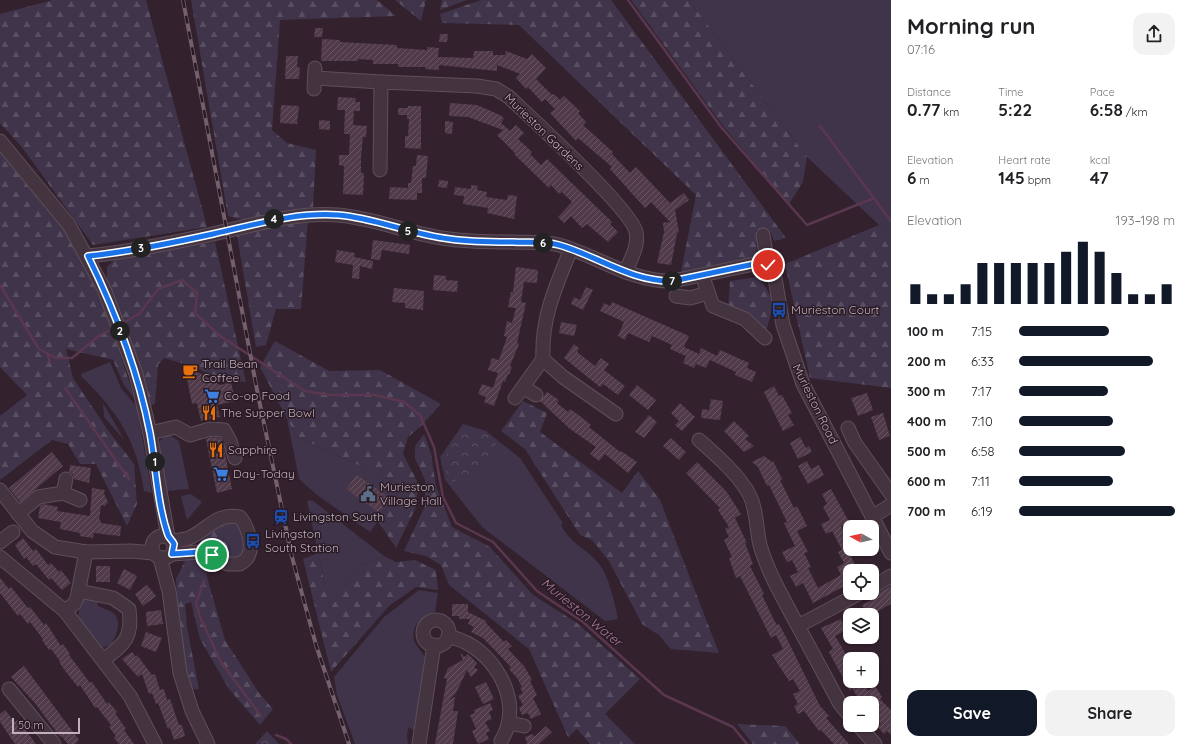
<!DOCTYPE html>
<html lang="en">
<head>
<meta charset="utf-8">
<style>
	:root { --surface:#fff; --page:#f2f2f2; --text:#202124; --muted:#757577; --accent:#111827 }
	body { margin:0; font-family:Quicksand,sans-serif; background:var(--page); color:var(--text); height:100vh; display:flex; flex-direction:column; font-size:15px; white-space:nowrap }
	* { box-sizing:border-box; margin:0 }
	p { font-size:13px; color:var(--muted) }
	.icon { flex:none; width:22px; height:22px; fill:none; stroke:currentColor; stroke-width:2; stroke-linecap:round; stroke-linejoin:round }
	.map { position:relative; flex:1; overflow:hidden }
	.details { display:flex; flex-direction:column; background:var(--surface); width:300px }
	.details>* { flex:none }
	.needle { width:26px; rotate:278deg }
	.fabs { position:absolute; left:843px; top:520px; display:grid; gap:8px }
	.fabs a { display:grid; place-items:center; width:36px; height:36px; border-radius:8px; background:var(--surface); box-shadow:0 1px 3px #0004; font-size:20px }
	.scale { position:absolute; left:12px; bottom:10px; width:68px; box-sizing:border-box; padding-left:4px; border:2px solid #c1afbb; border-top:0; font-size:11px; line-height:14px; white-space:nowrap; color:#c1afbb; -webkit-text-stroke:3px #291a24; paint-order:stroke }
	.pin { position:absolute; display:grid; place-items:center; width:34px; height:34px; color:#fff; margin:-17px; border:2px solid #fff; border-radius:50%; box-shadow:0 1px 4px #0007 }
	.km { position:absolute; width:20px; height:20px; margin:-10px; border-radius:50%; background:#222; color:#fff; font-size:11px; line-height:20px; text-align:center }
	.round { display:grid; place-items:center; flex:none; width:42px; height:42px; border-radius:12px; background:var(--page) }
	.headline { display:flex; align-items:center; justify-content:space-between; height:68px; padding:0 16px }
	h1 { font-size:22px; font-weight:700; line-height:30px }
	.stats { display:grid; grid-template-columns:repeat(3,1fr); gap:6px; height:68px; padding:4px 16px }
	.stats div { display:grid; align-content:center }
	.stats b { font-size:17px; font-weight:700 }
	.stats small { font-size:11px; font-weight:400 }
	.stats p { font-size:11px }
	.chart { height:112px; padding:8px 16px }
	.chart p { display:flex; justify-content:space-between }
	.chart svg { width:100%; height:72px; margin-top:4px; stroke:var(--accent); stroke-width:6 }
	.primary-button { display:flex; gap:8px; margin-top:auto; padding:8px 16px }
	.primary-button a { flex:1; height:46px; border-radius:12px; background:var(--accent); color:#fff; font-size:16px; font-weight:700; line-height:46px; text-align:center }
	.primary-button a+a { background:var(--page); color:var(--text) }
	ul { padding:0 16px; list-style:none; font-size:13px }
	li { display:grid; grid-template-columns:64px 48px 1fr; align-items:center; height:30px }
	li i { height:10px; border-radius:5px; background:var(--accent) }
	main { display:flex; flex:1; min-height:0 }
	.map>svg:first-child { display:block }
</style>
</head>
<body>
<main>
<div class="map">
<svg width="891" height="744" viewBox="0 0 891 744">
	<defs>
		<pattern id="forest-firs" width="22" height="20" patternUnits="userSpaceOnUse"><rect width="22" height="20" fill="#3f344a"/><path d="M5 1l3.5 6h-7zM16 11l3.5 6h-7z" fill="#594f62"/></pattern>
		<pattern id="park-crowns" width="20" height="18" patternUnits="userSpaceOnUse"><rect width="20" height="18" fill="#3f344a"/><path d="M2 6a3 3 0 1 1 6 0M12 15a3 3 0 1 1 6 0" fill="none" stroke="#594f62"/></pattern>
		<pattern id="building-hatch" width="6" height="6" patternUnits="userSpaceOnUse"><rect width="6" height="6" fill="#513b4a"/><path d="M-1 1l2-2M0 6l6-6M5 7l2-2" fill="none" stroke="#685562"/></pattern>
	</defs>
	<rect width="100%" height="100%" fill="#33212e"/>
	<!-- grass -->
	<g fill="#3f344a">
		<path d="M689,0H891V239L879,225L807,157Z"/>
		<path d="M110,362L121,388L137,407L152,493L144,491C137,440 117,411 81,376V374Z"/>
		<path d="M103,403L125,441L104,417Z"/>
		<path d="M287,419L296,436L403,486L370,532L317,495L299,479Z"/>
		<path d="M463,424L486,431L520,458L563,523L561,525C572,546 588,549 600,565C610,579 614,602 618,619L605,621L482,527L445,480L440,457Z"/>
		<path d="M167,434L179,441L189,489L166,491L159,442Z"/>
		<path d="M191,494L202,502L187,520L181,496Z"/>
		<path d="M312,500L384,556L358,567L330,609L307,501Z"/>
		<path d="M238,522L245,547L243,556L234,559L225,556L220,524Z"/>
		<path d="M419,590L438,593L435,612C422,617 411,624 414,640C415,645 422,652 425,657L414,731L409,727L407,733L408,744H355L337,695L334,677L384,617Z"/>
		<path d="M81,598L97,602L98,606C102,608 106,609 110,611C124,618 117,635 111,645L101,648L78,618Z"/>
	</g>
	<!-- forest -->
	<g fill="url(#forest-firs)">
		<path d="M53,0H146L207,227L93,245L21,146L0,123V14Z"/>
		<path d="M191,0H377L396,16L280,20L272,130L287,143L316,150L313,207L246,221L228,216Z"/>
		<path d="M395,0H426L421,21Z"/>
		<path d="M442,0H467L440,10Z"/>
		<path d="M481,0H611L786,238L774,241L771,233L756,230L757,256L681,272L696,195L519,25L442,23L440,14Z"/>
		<path d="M631,0H689L807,157L803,182L789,204L723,126Z"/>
		<path d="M0,150C27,184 61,218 81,257C104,302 119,352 135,399L124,385L113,360L66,349L73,378L107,429L134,464L137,504L127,526L96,464H80L68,444L52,440L0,480V416L27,395L0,367Z"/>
		<path d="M308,220L301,309H276L266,345L256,347L237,236L267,227Z"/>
		<path d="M879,225L891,239V388L810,378L785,264Z"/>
		<path d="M215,242L246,382L220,380L195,367L164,358L158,365L155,404L149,406L107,284V267L116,258Z"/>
		<path d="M757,277C776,298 774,305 766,331L728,308L730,281Z"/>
		<path d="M275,341L329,371L380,370L441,404L421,426L408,437L403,454L418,483L416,507L396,548L378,521L403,486L296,436L260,367Z"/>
		<path d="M523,401L547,413L540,432L622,493L638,471L660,500L719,653L671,649L659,635L642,624L609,561L592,540L580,535L525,449L501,431Z"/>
		<path d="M424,434L431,453L436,486L452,527L490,547L533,595L577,623L640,679L605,714L635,744H590L577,729L568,737L529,649L449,585L441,565L426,556L404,551L425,506V480L415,458V446Z"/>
		<path d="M220,524L229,531L231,546L225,556L203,549L200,536Z"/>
		<path d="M318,553L330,609L358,567L384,556L396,562L415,560L436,570L438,590L416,587L389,606L331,672L303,559Z"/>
		<path d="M187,557L205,561L207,577L225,640L259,693L273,709L260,725L229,689L200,639L191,602L185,604L187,627L199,689L190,690L179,632L176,579Z"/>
		<path d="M737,724L785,726L800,744H753Z"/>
	</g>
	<!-- park -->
	<g fill="url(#park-crowns)">
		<path d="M463,428L489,435L499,449L479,471L452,482L442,463Z"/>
		<path d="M267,731L279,744H255Z"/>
	</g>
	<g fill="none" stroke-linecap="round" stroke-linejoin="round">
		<!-- stream -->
		<g stroke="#5a374f" stroke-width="2.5">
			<path d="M628,0L721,127L807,225L874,198"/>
			<path d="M820,126L891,221"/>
			<path d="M0,285L39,349L56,358H72L100,335L114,328"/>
			<path d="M122,324L140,313L158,289L182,280L197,293L195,313L220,336L305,391L330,395H375L404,402L420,415L434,447L443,497L456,523L493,542L537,591L583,622L664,695L733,727L747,744"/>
			<path d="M47,353L50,362"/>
			<path d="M65,388L129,479"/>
			<path d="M204,581L196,603L200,617L221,662L261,716"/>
			<path d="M276,735L286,739L291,744"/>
		</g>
	</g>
	<!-- building -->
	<g fill="url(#building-hatch)">
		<path d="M315,28H323L322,37H314Z"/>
		<path d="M440,34H448L447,42H439Z"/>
		<path d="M322,39L340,40V42L397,45V48L427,50V47L439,48L438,57L473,58L474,51H493V55H505L506,51L527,59L532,54L546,68L536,79L552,95L554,94L560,100L564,96L580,111L578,113L586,122L583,125L613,152L612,154L630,173L636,167L670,203L684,193L689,200L675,210L679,232L677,233L671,265L657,263L664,232L663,223L670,222L651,202L645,208L610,169L612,167L578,138L576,141L550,113L555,109L545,99L542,102L528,87L526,89L516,78L520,74L497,65V71L439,65V70L425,69L426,67H398V64H373V60L358,59V61H321Z"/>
		<path d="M286,56H298L297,67L300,68L299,79H285Z"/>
		<path d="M338,97L356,98L355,102H360V111H354L353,125L367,126L366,137H363L361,158V173H364L363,195L343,194L344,166L339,165V155H349L350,134H344L345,110H337Z"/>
		<path d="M450,103L477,105L500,115L504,118L501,123L510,131L516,125L524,133L518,139L532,152L530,154L541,165L547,159L612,222L610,224L618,232L608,242L587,224L582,228L571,216L564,223L558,217L572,202L562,192L559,194L551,185L549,188L514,154L515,153L497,135L503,130L468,117L449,116Z"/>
		<path d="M281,105L299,106L297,124L280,123Z"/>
		<path d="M408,106H421V149L405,148V136H408L409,119H407V115H398V108H408Z"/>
		<path d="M319,120L330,121V130L319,129Z"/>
		<path d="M445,121L453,122L452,134L445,133Z"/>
		<path d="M417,155L428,156L426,178H422V193H417V200L389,199L390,187L408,188V183H411L413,166H416Z"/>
		<path d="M439,180L448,181L447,188L438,187Z"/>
		<path d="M471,185L478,186L477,190L487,192L486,197L507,200L508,195L517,196L514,219L487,213L488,208L463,204L464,196L454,195L455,187L471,189Z"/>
		<path d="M373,240L410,245L409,254L382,250L380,260L371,259Z"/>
		<path d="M337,250L355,253L354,257L373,261L372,269L360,266L359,279L352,278L353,265L335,262Z"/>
		<path d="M516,267L538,270L537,283L524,282L521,302L526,303L517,343L519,344L510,366L512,367L509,375L508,374L505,382L503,381L494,406L484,402L486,397L478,394L482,384L493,388L498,373L488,370L492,358L499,360L507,337L504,336L507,321L512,323L516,308L508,307L511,292H513Z"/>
		<path d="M434,275L446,276V280L458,281L457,292L433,290Z"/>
		<path d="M586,287L593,290L583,310L571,304L574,297L580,300Z"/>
		<path d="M394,288L424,291L423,310L405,308V303L392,302Z"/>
		<path d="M612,302L689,336L684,347L699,354L701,348L717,356L720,350L749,363L747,368L756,372L752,382L735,375L736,372L710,360L706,368L696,364L694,368L683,363L686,356L670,349L672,345L652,336L649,342L628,333L625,340L618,336L624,322L600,311L604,303L610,306Z"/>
		<path d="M561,322L577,325L574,336L559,333Z"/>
		<path d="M574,344L579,348L577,352L595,366L601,358L609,364L604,370L625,386L618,395L603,384L600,387L564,358Z"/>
		<path d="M184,364L210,379L213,378V381L220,385L231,382L235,401L217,405L220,417L201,421L197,403L192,404Z"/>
		<path d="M637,385L656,400L648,410L629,395Z"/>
		<path d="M774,386L779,396L782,395L792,413L788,415L794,425L783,431L764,392Z"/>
		<path d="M547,392L559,400L557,403L568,412L570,409L580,416L591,425L589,427L620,452L621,451L637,462L628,473L605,454L599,461L590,454L596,447L570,429L540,401Z"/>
		<path d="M867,393L873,410L858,416L851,398Z"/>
		<path d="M711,399L723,401L720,420L701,418L702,409L709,410Z"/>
		<path d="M680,403L695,417L682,431L675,425L679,421L671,413Z"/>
		<path d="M883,413L890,436L879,440L871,417Z"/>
		<path d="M649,415L657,422L644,438L635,432Z"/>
		<path d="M734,421L749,436L745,439L754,446L744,452L724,431Z"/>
		<path d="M211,437L219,438L223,444L232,489L217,493L206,439Z"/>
		<path d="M800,437L806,448L809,446L812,452L798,459L790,443Z"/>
		<path d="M671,438L686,452L679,460L663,446Z"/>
		<path d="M52,452L63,466L20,502L9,488Z"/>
		<path d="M764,456L772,462L773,461L782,479L780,480L794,508L797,506L807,526L797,531L808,552L804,553L811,567L808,568L818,588L841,575L837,567L844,563L838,552L842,550L832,531L826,534L821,524L830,520L823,507L827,504L822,494L831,489L849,522L841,526L850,544V549H866L851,557L858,571H850V583L813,603L803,583L796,587L790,576L798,572L792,560L787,562L782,552L795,546L784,523L787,522L769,485L767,486L758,467L752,462Z"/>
		<path d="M807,461L811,469L819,465L824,475L808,484L798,466Z"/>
		<path d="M697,462L726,491L741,514L735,518L747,543H745L753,564L750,566L764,594L762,595L774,620L777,625L779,624L787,639L820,706L829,716L826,718L849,744H834L821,730L819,731L804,711L798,714L794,706L798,704L793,694L800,691L793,679L789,681L772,655L783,649L776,635L771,638L740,576L736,578L729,558L732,557L724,540L729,537L725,529L729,527L718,510L720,508L686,473Z"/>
		<path d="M70,465L91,468L89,483L74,479L73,474L69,472Z"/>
		<path d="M357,475L390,498L379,513L346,489Z"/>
		<path d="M92,488L105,490L104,494L108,502L105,506L101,505L99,520L101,521V523L121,526L120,536L94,533L93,538L80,536V533L60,529L61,522L38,518L40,506L43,504L58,507L57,511L90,516Z"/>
		<path d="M23,538L33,551L36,549L48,565L51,563L59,572L61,570L71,583L62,590L51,578L49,580L36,564L33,566L26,557L24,559L15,545Z"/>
		<rect x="96" y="566" width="14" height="16"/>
		<path d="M124,569L137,576L130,590L117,583Z"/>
		<path d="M0,578L9,589L11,587L28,608L30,607L44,625L46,623L61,646L63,644L70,654L69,655L90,683L92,682L107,704L109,702L117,712L115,713L126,729L124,730L134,744H119L114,738L116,736L109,727L111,725L97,707L95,708L80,685L78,687L66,672L59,662L60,661L51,649L49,650L42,640L43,639L30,622L28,624L20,614L18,616L0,593Z"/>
		<path d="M147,585L156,596L143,606L135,594Z"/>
		<path d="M891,586V604L876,612L874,609L867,613L862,605L879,596L878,593Z"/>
		<path d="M452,604H468V612L486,621V623L504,642L506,640L512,646L508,649L524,666L532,680L530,681L537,695L533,698L541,714L531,719L528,713L522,715L519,708L523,705L518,696L523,693L520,688L522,687L517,678L509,669L511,667L483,638L471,632L474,627L468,624L470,619H459V616H452Z"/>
		<path d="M161,610L163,624L147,626L146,612Z"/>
		<path d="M841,619L846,630L835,636L850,661V681H865L863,682L868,691L875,686L882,697L880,699L891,710V735L887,731L884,734L878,727L881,724L872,714V703H861L852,688L850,691L829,652L833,649L821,628Z"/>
		<path d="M146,632L162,638L156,652L141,646Z"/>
		<path d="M132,652L136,657L137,655L152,675L155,674L160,690L164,689L167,700L170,699L179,725H182L185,736L174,740L170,728L168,729L158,703L156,704L152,693L149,694L142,674L138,677L122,659Z"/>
		<path d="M460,653L465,657L468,654L477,663L474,667L478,670L471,677L467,670L456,693L449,700L455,697L453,711H458L453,744H435L447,679L444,678L448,668L463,660Z"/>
		<path d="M24,666L79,740L75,744H68L61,736L60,737L35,703L11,677Z"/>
		<path d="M486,682L494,699L483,704L475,687Z"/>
		<path d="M490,703L493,710L489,712L492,719L485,722L490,731L486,733L489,739L478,744L472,731L476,729L470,715L475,713L474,710Z"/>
		<path d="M5,710L15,722L18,720L36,744H15L0,722V714Z"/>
		<path d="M546,726L552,732L539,744H526L527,743L525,737L533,734L534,737Z"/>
	</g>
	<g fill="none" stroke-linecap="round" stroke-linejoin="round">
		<!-- minor casing -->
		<g stroke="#5f4f5a" stroke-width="15">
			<g id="minor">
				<path d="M315,78L381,82"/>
				<path d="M314,89L315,68"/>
				<path d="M0,141L69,225L104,289L136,374L150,433L168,537"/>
				<path d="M380,170L381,82L477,86L496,89L509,97C531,118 632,210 636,232C639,246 631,259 625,272"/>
				<path d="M763,235L768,265"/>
				<path d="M571,249C556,286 541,318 543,359L563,377L616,414"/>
				<path d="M88,256C129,252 172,243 213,234C254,225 295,212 338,215C376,218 412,235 450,239C471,242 492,242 513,242C528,243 544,241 559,245C598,256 631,282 673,281L759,263L768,265L775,278L783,325L803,384L891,553"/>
				<path d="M702,275L713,306L745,319L765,338"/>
				<path d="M676,296L690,298L708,293"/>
				<path d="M523,387L536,395"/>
				<path d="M515,398L543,359"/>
				<path d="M848,428L855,443L891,494"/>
				<path d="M150,433L176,427L190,435L210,429L224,430L230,441L235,458"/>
				<path d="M699,440C716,455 738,474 749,494C757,509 756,528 760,545C768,573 784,600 798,626"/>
				<path d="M0,490L32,531L55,547L86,552L131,551L153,553"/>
				<path d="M63,493L66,479"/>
				<path d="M18,514L38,497L63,493L80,500"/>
				<path d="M872,517L891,505"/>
				<circle cx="163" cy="547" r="11"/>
				<path d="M0,542L13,532"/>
				<path d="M86,552L77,598L74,604L65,611L130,696L155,744"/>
				<path d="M172,554L200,552L228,564H240C242,562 246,560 247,558C255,547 247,526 240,517C216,512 208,530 189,538C184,540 178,540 173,541"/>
				<path d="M0,557L65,611"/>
				<path d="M160,558L169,591L180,673L192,711L208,744"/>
				<path d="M872,587L891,576"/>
				<path d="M79,591L113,598L129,609C133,637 125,644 103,660"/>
				<circle cx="436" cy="633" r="13"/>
				<path d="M448,637C484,641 518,688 508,724C507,730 504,736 501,741"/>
				<path d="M9,689L54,744"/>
				<path d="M850,716L840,704L798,626L860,593"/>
				<path d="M509,723L524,726"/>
				<path d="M858,725L875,744"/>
				<path d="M419,744L434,645"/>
			</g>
		</g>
		<!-- minor -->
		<use href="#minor" stroke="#44343f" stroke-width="13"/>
		<!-- rail casing -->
		<g stroke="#74606d" stroke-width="4">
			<path id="rail" d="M183,0L258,395L292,557L316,645L349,744"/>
		</g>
		<!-- rail -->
		<use href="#rail" stroke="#291a24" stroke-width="2.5" stroke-dasharray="8" stroke-linecap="butt"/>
	</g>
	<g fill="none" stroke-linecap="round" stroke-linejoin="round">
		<!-- route casing -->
		<g stroke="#fff" stroke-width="8">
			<path id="route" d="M212,555L200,552L172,554L174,544C173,541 169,538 168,535C157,503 156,466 150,433C138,371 116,313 88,256C129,252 172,243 213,234C254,225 295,212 338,215C376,218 412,235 450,239C471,242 492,242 514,242C528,243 544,241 559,245C598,256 631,282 673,281L759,263L768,265"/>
		</g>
		<!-- route -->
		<use href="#route" stroke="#1a73e8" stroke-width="5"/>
	</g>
	<!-- icons -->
	<defs>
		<g id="bus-bare" transform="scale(1.2)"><path d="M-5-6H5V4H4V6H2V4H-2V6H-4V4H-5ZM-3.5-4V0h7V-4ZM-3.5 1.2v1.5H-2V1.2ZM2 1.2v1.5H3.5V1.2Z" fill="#1a4fb4" stroke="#291a24" stroke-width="2.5" paint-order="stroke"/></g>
		<g id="cafe-bare" transform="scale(1.2)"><path d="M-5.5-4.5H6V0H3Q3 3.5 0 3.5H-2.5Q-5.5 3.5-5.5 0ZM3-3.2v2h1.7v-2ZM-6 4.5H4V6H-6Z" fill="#e8710a" stroke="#291a24" stroke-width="2.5" paint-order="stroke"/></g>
		<g id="supermarket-bare" transform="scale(1.2)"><path d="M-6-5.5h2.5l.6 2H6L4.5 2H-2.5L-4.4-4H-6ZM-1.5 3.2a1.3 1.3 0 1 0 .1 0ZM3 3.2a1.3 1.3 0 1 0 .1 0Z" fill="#3f7fe0" stroke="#291a24" stroke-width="2.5" paint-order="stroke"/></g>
		<g id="restaurant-bare" transform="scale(1.2)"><path d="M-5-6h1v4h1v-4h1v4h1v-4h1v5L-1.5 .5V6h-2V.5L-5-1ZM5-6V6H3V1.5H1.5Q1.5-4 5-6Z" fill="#e8710a" stroke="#291a24" stroke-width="2.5" paint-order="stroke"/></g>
		<g id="civic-bare" transform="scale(1.2)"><path d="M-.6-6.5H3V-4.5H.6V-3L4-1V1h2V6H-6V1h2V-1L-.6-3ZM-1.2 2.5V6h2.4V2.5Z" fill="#5c6f8a" stroke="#291a24" stroke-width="2.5" paint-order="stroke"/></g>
		<g id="station-bare" transform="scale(1.2)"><path d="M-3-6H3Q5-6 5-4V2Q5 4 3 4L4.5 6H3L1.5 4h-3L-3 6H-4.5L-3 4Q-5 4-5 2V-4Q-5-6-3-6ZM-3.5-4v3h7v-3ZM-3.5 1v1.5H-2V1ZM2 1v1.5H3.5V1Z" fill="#1a4fb4" stroke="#291a24" stroke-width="2.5" paint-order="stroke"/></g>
	</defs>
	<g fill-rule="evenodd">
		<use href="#bus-bare" x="779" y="310"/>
		<use href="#cafe-bare" x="190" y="371"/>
		<use href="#supermarket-bare" x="212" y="396"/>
		<use href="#restaurant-bare" x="209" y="413"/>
		<use href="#restaurant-bare" x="216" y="450"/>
		<use href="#supermarket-bare" x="221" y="474"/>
		<use href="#civic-bare" x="368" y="494"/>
		<use href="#station-bare" x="281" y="517"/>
		<use href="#bus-bare" x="253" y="541"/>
	</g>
	<g text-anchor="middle" stroke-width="3" stroke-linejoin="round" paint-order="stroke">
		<!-- street labels -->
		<g font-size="12" fill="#c1afbb" stroke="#291a24">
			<text transform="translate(544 132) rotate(44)" y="4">Murieston Gardens</text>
			<text transform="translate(815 404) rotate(64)" y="4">Murieston Road</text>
		</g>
		<!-- poi labels -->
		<g font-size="12" fill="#c1afbb" stroke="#291a24" text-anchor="start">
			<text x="791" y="314">Murieston Court</text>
			<text x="202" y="368">Trail Bean<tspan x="202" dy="14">Coffee</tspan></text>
			<text x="224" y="400">Co-op Food</text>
			<text x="221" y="417">The Supper Bowl</text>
			<text x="228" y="454">Sapphire</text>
			<text x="233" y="478">Day-Today</text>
			<text x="380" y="491">Murieston<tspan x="380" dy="14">Village Hall</tspan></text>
			<text x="293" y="521">Livingston South</text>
			<text x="265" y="538">Livingston<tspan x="265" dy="14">South Station</tspan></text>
		</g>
		<!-- water labels -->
		<g font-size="13" font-style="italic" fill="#a77a98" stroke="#291a24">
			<text transform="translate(582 612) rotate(39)" y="5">Murieston Water</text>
		</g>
	</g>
</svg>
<div class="fabs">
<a><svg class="needle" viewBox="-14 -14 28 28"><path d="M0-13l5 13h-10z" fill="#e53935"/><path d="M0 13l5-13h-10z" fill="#757577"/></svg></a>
<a><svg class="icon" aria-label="locate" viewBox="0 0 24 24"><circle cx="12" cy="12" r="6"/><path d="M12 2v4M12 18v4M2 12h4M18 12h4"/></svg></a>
<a><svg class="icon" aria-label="layers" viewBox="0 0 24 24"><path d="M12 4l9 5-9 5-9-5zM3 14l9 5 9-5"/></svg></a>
<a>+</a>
<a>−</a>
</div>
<div class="scale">50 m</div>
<div class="pin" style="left:212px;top:555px;background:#1e9e55"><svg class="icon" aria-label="arrive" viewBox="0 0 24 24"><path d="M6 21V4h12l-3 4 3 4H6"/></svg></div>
<div class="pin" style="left:768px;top:265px;background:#d93025"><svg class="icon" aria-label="check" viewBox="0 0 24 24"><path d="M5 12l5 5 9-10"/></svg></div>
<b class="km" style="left:155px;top:462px">1</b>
<b class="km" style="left:120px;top:331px">2</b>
<b class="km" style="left:141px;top:248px">3</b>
<b class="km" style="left:274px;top:219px">4</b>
<b class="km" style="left:408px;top:231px">5</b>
<b class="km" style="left:543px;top:243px">6</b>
<b class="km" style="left:672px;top:281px">7</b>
</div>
<section class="details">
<div class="headline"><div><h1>Morning run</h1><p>07:16</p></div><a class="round"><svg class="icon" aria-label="share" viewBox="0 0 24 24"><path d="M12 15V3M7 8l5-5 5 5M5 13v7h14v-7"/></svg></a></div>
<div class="stats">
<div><p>Distance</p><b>0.77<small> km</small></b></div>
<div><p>Time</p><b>5:22</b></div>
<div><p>Pace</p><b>6:58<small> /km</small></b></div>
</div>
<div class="stats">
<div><p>Elevation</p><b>6<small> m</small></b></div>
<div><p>Heart rate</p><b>145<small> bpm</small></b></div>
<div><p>kcal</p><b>47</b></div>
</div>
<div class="chart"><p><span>Elevation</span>193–198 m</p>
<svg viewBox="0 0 160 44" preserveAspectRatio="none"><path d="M5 44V32M15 44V38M25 44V38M35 44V32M45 44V19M55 44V19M65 44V19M75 44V19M85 44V19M95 44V12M105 44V6M115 44V12M125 44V25M135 44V38M145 44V38M155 44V32"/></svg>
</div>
<ul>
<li><b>100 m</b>7:15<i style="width:58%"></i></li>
<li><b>200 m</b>6:33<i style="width:86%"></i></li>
<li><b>300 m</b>7:17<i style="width:57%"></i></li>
<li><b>400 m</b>7:10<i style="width:60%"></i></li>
<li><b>500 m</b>6:58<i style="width:68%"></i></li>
<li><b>600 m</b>7:11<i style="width:60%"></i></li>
<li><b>700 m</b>6:19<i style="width:100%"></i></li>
</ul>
<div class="primary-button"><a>Save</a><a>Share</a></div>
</section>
</main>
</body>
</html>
